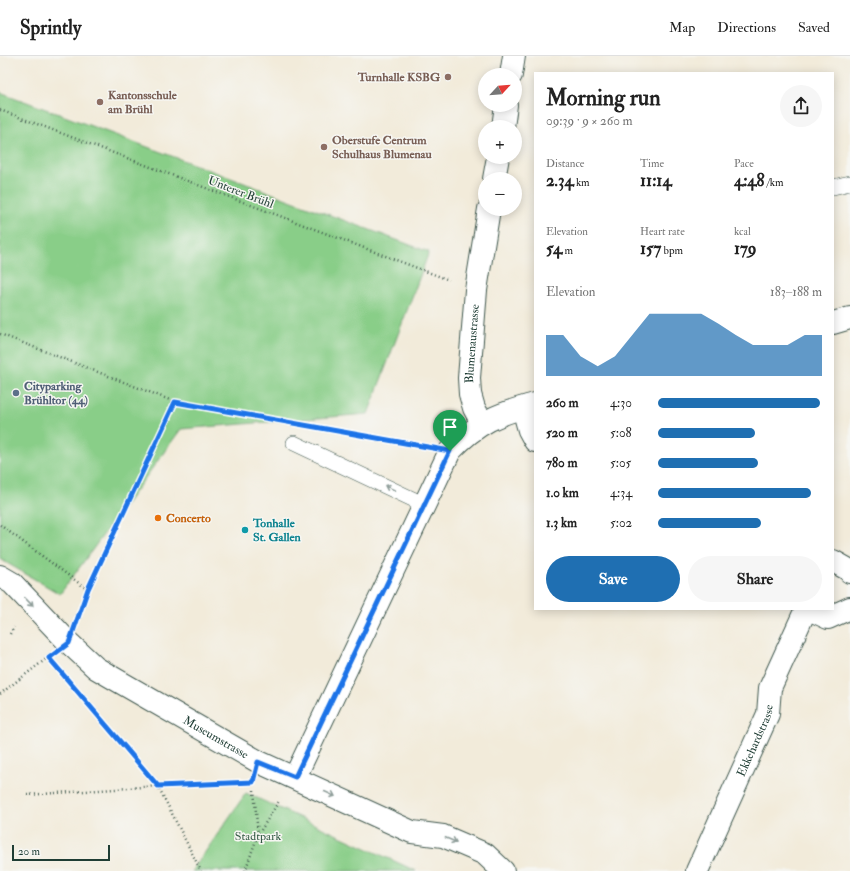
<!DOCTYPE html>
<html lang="en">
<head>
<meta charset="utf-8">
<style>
	:root { --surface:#fff; --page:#f6f6f6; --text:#222; --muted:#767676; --line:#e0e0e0; --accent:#1f6fb2 }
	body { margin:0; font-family:"IM FELL Double Pica",serif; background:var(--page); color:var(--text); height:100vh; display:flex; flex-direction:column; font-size:15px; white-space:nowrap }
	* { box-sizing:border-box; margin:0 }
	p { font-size:13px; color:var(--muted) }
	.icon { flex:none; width:22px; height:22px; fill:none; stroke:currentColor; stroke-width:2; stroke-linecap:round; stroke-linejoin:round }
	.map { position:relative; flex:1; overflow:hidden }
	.sheet { position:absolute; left:534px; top:16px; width:300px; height:538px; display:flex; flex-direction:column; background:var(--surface); border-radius:0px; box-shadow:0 2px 10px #0003 }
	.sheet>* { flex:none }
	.needle { width:26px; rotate:64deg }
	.controls { position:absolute; left:478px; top:12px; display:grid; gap:8px }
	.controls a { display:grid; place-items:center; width:44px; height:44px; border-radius:50%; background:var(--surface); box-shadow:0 2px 10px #0003; font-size:20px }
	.scale { position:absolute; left:12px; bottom:10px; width:98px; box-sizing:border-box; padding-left:4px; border:2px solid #1f3d34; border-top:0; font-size:11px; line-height:14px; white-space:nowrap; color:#1f3d34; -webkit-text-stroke:3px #f6f6f2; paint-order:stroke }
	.pin { position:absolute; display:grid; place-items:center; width:34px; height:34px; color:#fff; margin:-41px -17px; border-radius:50% 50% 50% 0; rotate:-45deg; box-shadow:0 0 4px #0007 }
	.pin .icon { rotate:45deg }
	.round { display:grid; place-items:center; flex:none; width:42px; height:42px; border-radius:21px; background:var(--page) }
	.summary { display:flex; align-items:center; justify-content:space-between; height:68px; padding:0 12px }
	h1 { font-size:22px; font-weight:800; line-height:30px }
	.metrics { display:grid; grid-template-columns:repeat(3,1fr); gap:6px; height:68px; padding:4px 12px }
	.metrics div { display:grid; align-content:center }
	.metrics b { font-size:17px; font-weight:800 }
	.metrics small { font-size:11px; font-weight:400 }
	.metrics p { font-size:11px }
	.chart { height:112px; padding:8px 12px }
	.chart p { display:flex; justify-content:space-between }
	.chart svg { width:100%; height:72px; margin-top:4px; fill:var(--accent); opacity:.7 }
	.primary-button { display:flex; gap:8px; margin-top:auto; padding:8px 12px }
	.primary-button a { flex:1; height:46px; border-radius:24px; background:var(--accent); color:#fff; font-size:16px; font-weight:800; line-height:46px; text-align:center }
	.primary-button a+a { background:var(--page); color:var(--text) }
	ul { padding:0 12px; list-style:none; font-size:13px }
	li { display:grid; grid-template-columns:64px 48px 1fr; align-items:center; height:30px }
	li i { height:10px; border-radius:5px; background:var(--accent) }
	header { display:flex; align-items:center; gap:24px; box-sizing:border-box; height:56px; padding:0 20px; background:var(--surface); border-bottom:1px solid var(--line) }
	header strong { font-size:19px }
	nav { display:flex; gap:22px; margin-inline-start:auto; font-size:14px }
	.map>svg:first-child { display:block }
</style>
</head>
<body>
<header>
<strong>Sprintly</strong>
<nav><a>Map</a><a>Directions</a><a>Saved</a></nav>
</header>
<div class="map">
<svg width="850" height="815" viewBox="0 0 850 815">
	<rect width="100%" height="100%" fill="#f6f6f2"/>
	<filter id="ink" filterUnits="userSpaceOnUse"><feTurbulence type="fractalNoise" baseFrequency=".025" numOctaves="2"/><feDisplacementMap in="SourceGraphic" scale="8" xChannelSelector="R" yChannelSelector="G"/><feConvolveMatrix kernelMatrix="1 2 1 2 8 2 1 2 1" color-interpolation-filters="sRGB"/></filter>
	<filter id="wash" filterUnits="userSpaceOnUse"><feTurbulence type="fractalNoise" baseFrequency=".012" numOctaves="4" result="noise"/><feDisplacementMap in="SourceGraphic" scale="16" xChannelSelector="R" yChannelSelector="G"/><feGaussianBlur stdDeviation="0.9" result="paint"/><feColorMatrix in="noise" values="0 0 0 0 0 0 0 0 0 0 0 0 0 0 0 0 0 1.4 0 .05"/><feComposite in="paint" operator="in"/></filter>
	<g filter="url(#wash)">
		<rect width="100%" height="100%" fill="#f2ebda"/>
		<!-- green -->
		<g fill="#89ce88" stroke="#54865e">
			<path d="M0,36L429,196L368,358L181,373L60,538L0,503Z"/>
			<path d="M246,737L416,815H192Z"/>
		</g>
	</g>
	<g filter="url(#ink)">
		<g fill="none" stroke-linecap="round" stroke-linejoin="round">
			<!-- lane casing -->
			<g stroke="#3f574d" stroke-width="16">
				<g id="lane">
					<path d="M833,131L850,127"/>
					<path d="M294,387L425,449"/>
				</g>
			</g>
			<!-- street casing -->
			<g stroke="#3f574d" stroke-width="24">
				<g id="street">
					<path d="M511,19L514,0"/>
					<path d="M503,71L506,49"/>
					<path d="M494,123L498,101"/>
					<path d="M833,267L850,262"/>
					<path d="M523,352L529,374L535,385"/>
					<path id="s1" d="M482,367L474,352L470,338L469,322L476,234L489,153"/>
					<path d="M833,505L849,514L850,516"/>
					<path id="s2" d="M0,520L12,527L69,587L96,612L127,630L259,706L412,776L443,780L485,798L503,815"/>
					<path d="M809,553L828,562L850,552"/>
					<path d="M295,721L450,395C478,366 497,358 535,348"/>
					<path id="s3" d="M697,815L768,658L770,632L806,553"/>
				</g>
			</g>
			<!-- path -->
			<g stroke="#3f574d" stroke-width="2.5" stroke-dasharray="1 3" stroke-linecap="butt">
				<path d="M0,54L449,224"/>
				<path d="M0,278L175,346L283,365"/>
				<path d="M325,372L421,389"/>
				<path d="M0,469L87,533L80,556"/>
				<path d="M87,533L175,346"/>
				<path d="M10,578L14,571"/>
				<path d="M77,635L158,730L201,815"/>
				<path d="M0,638L46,603"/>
				<path d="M254,734L258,779"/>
				<path d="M27,739L158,730L236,726"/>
				<path d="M245,815L258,779L279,745"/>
			</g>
			<!-- lane -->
			<use href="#lane" stroke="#fff" stroke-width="15"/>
			<!-- street -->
			<use href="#street" stroke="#fff" stroke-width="22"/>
		</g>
		<!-- one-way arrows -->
		<defs><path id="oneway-shaft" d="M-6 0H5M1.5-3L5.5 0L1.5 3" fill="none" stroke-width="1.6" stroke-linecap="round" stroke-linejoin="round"/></defs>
		<g stroke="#8f9e9a">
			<use href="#oneway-shaft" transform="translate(390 432) rotate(-155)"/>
			<use href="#oneway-shaft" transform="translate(29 546) rotate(46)"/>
			<use href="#oneway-shaft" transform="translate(330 738) rotate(25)"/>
			<use href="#oneway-shaft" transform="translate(451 784) rotate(23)"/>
		</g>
	</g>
	<g fill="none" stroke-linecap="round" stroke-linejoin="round" filter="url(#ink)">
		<!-- route casing -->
		<g stroke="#fff" stroke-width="8">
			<path id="route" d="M175,346L450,395L295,721L258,706L253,726L158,730L49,602L69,587L88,533Z"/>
		</g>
		<!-- route -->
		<use href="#route" stroke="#1a73e8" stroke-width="5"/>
	</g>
	<!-- markers -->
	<g fill="#8d6e63" stroke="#f6f6f2" stroke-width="1.5">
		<circle cx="448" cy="21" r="4"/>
		<circle cx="100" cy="46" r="4"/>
		<circle cx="324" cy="91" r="4"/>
	</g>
	<circle fill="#5c6f8a" stroke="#f6f6f2" stroke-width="1.5" cx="16" cy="337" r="4"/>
	<circle fill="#e8710a" stroke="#f6f6f2" stroke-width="1.5" cx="158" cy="462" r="4"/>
	<circle fill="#0f9aa8" stroke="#f6f6f2" stroke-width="1.5" cx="245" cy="474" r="4"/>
	<g text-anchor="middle" stroke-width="3" stroke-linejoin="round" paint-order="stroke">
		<!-- education labels -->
		<g font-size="12" font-weight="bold" fill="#785e54" stroke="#f6f6f2" text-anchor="start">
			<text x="440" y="25" text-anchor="end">Turnhalle KSBG</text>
			<text x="108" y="43">Kantonsschule<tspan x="108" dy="14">am Brühl</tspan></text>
			<text x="332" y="88">Oberstufe Centrum<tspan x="332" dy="14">Schulhaus Blumenau</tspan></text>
		</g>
		<!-- street labels -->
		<g font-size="12" fill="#1f3d34" stroke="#f6f6f2">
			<text transform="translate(241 136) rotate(21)" y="4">Unterer Brühl</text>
			<text dy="4" stroke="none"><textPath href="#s1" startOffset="82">Blumenaustrasse</textPath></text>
			<text dy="4" stroke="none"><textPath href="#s2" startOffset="272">Museumstrasse</textPath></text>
			<text dy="4" stroke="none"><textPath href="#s3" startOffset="143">Ekkehardstrasse</textPath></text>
		</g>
		<!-- service labels -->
		<g font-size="12" font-weight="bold" fill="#4e5e75" stroke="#f6f6f2" text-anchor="start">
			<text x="24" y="334">Cityparking<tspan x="24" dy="14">Brühltor (44)</tspan></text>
		</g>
		<!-- food labels -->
		<g font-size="12" font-weight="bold" fill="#c56008" stroke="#f6f6f2" text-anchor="start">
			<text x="166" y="466">Concerto</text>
		</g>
		<!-- culture labels -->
		<g font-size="12" font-weight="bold" fill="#0d838f" stroke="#f6f6f2" text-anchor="start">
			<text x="253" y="471">Tonhalle<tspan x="253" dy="14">St. Gallen</tspan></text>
		</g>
		<!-- park labels -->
		<g font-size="12" fill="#345a45" stroke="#f6f6f2">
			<text x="258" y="784">Stadtpark</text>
		</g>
	</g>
</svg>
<div class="controls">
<a><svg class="needle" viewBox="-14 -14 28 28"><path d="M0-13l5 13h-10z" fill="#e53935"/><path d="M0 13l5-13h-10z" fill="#767676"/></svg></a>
<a>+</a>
<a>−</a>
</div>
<div class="scale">20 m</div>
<div class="pin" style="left:450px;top:395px;background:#1e9e55"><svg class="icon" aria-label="arrive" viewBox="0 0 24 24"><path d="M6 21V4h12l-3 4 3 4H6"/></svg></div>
<section class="sheet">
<div class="summary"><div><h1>Morning run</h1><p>09:39 · 9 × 260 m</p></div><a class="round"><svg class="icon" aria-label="share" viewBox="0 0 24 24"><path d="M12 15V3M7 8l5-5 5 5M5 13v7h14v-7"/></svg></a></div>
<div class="metrics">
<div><p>Distance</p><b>2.34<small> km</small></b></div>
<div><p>Time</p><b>11:14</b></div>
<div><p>Pace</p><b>4:48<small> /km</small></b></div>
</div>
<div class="metrics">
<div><p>Elevation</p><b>54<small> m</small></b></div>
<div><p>Heart rate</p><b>157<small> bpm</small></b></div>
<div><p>kcal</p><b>179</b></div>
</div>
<div class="chart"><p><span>Elevation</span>183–188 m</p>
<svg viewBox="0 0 160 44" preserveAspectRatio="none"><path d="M0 44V19L10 19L20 32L30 38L40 32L50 19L60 6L70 6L80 6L90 6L100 12L110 19L120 25L130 25L140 25L150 19L160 19V44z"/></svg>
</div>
<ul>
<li><b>260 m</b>4:30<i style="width:99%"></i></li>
<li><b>520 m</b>5:08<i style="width:59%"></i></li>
<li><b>780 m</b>5:05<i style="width:61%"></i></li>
<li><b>1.0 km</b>4:34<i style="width:93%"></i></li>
<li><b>1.3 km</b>5:02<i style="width:63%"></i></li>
</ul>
<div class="primary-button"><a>Save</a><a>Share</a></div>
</section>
</div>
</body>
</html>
